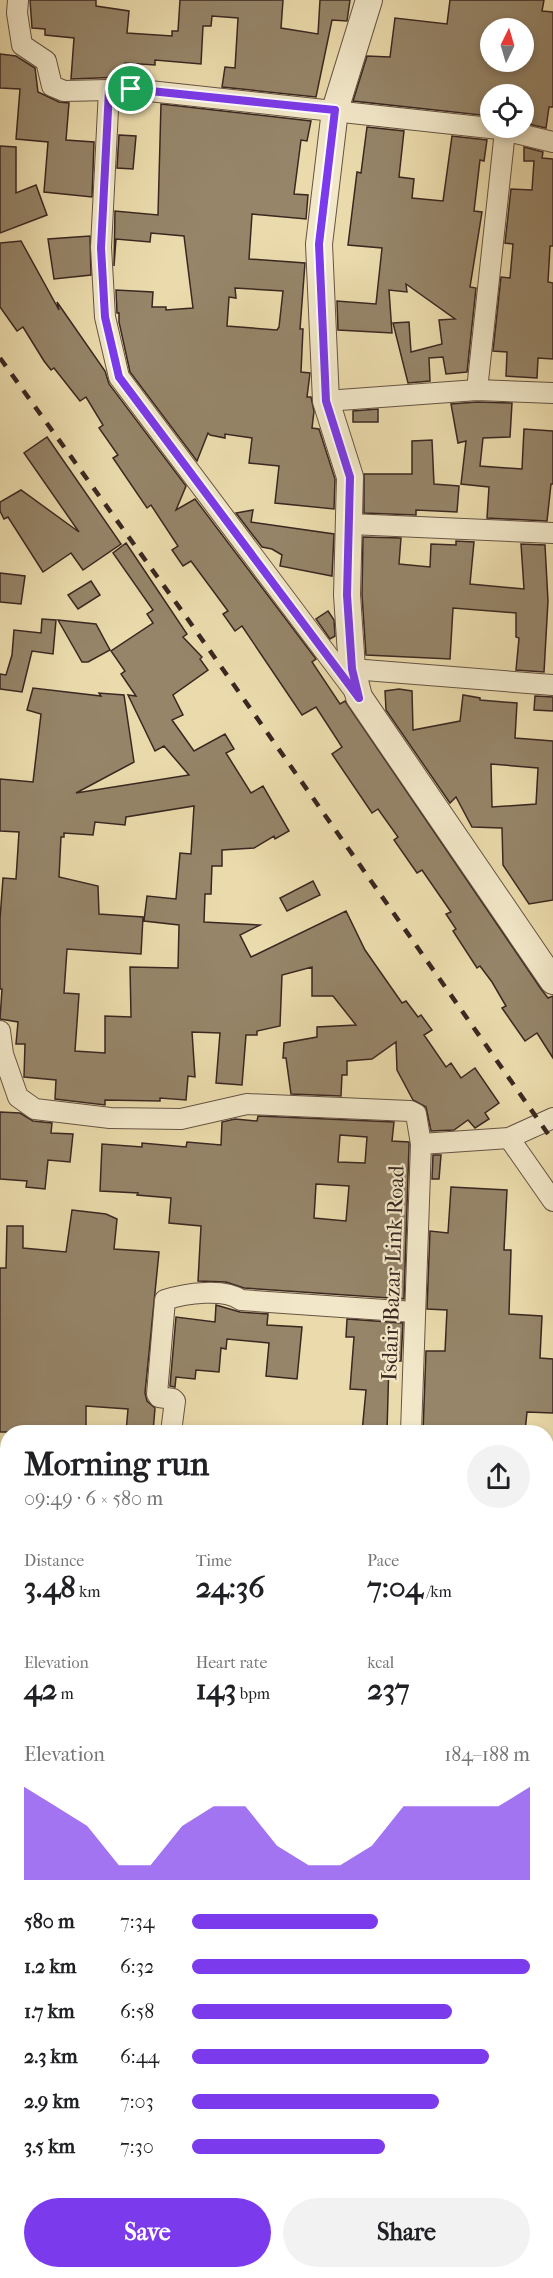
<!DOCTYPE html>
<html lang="en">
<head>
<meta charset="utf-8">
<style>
	:root { --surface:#fff; --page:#f2f2f2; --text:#202124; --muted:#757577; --accent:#7c3aed }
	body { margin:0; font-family:"IM FELL French Canon",serif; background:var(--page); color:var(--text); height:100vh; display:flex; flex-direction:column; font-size:22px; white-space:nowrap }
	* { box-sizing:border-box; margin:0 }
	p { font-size:20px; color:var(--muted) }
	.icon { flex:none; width:33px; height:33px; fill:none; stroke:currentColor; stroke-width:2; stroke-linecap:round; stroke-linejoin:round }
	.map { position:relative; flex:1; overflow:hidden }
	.drawer { position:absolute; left:0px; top:1425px; width:554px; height:854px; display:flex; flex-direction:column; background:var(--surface); border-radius:24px 24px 0 0; box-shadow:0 3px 9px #0003 }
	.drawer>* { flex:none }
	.needle { width:39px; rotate:5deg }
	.fabs { position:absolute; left:480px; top:18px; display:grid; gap:12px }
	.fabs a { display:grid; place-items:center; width:54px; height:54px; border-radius:50%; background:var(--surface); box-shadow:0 3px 9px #0003; font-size:30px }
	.pin { position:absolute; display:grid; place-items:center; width:51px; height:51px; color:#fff; margin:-26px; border:3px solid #fff; border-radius:50%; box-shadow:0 2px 6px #0007 }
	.round { display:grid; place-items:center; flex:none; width:63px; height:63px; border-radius:32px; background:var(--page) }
	.summary { display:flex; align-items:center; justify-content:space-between; height:102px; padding:0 24px }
	h1 { font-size:33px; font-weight:800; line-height:45px }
	.metrics { display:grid; grid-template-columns:repeat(3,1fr); gap:9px; height:102px; padding:6px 24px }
	.metrics div { display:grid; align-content:center }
	.metrics b { font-size:30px; font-weight:800 }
	.metrics small { font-size:16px; font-weight:400 }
	.metrics p { font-size:16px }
	.chart { height:168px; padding:12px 24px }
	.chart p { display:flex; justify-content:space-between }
	.chart svg { width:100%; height:108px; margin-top:6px; fill:var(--accent); opacity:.7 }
	.cta { display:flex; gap:12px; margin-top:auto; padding:12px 24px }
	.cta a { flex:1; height:69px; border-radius:36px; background:var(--accent); color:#fff; font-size:24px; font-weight:800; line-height:69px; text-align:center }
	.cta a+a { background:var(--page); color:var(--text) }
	ul { padding:0 24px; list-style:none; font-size:20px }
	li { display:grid; grid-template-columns:96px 72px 1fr; align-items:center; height:45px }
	li i { height:15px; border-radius:8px; background:var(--accent) }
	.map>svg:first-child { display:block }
</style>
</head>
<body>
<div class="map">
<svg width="553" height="2278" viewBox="0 0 553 2278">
	<rect width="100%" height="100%" fill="#ebdbac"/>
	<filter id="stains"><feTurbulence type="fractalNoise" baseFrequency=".00333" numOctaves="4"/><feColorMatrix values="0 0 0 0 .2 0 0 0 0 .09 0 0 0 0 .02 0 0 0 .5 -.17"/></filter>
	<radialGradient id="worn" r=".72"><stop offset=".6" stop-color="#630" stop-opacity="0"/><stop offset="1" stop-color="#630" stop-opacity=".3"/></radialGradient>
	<!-- green -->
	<g fill="#cdbc94" stroke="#84725a" stroke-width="1.5">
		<path d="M546,1681L553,1682V1982L546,1978Z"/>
		<path d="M546,1996L553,2001V2248L546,2254Z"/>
		<path d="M393,2271H527L511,2278H404Z"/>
	</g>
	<!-- building -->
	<g fill="#968569" stroke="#3a2721" stroke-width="1.5" fill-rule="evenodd">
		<path d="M30,0H96V6L129,11L127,33L172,36V31H178L180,0H283L281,28L318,34L320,0H350L347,21L332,20L316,97L222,87L225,67L235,68L238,18L212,16L211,26H203L201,64L155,60V65L125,63L124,77L71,79L74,38L45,35V29L32,28Z"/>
		<path d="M450,0H544L542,11L553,12V107H549L546,128L524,123V94H490V116L353,101L367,56L390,57L395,18L447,24ZM490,28H524V62H487Z"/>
		<path d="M0,54L16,56L35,68L38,92L59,102L69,103L66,140L94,142L92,197L44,192L48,142L16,139L20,89L0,88Z"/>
		<path d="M161,104L311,121L307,141L301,140L294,194L308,195L306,219L252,214L249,259L305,263L300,329H303L301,372L310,373L307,397H311L314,411L312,428L319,429L335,479L334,509L275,503L279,466L249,463L252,438L225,434V438L210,435L208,433L197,461L130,372L119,322V313H117L116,290L153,292L152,307H166V310L193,308L184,236L151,233L150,242L116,239L114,266L115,211L158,215ZM235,288L283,291L279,327L277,330L227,326L229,297L236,298Z"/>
		<path d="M367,127L404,131L399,177L414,179L412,198L443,201L452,136L487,140L484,161L480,160L474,211L482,212L470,287L476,288L467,372L446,374L443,357L429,358L430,381L408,383L393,323L409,322L411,352L442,344L439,320L455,319L406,284L407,292L389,290L392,333L338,330L337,301L376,304L382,248L348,245L357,172L361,173Z"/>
		<path d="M119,135L136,136L133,169L117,168Z"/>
		<path d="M0,146L16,147V193L36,185L47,215L0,233Z"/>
		<path d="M524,147L543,152L542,158L553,159V246H550L548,282L553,283V359L538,358L537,378L506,376L507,352L493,351L501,277L510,278L513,244L505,243L511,189L532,190L534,161H524Z"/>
		<path d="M90,236L91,275L54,279L48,239Z"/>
		<path d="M21,241L59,310L57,302L105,371L109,384L186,486L176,510L195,499L316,659L312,662L340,704L345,701L541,989L548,998L553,996V1058L537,1033L525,1041L502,1008L506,1006L492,982L480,966L477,968L453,931L456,929L446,914L451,912L422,870L417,873L394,840L398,837L378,809L372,813L332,754L342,747L316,707L302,715L242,626L235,631L223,614L228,611L191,561L183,566L172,550L178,546L151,505L147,508L113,458L118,455L99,428L103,425L86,397L80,401L54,368L51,370L44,361L23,327L17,331L0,307V243Z"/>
		<path d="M477,402L512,403L510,437L483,438L480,466L522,469L524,429L553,431V484H551L547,521L487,518L489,487L461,484L466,441L458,443L451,404Z"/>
		<path d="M378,409V422H353V411Z"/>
		<path d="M47,437L121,544L83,570L71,553L43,572L8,517L4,519L0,511V502L21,490L79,532L24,453Z"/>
		<path d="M432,440L434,484L459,486L457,512L416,510V515L364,513V474H412V441Z"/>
		<path d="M253,510L251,522L334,534L332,576L280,566L282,555L272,549L262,547L236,513Z"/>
		<path d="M363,537L401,538L399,564L430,567L431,544L456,545V541L474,542L470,584L524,589L521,544L545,545L548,601L544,672L516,670L519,638L516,637V613L453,608L450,659L366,655L362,595Z"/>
		<path d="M126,543L187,634L183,637L202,657L200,659L208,670L173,695L183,715L172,720L194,751L225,734L234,749L226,753L251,793L263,786L289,831L275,839L274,836L254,848L222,850V866H212L211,894H205L204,922L260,925L240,935L251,957L346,911L365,950L402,1003L406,1001L418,1017L421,1015L432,1030L424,1035L446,1067L451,1063L461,1078L475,1068L499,1103L485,1113L489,1119L475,1128L468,1120L454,1130L431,1131L426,1107L413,1100L397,1070L396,1042L372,1059L347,1061V1075H342L341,1096L291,1094L286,1058H283L284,1043L317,1037V1027L356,1025L333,996H312V967L282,975L280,1026L257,1031V1035H246L242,1085L216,1083L220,1033L192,1032L195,1077L188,1076L186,1100L160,1098V1101L105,1100V1105L55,1099L56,1080L24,1077L25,1044H16L18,1022L0,1019L2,989H0V919L3,878L16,879L19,832L0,831V779L33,782L41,714L27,710L33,688L101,696L99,693L124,695L134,762L76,793L189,775L164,746L155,751L128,695L136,696L121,674L125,671L111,651L153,623L147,614L153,610L113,553ZM194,806L191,854L180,853L176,899L147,896L144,921L179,925L178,968L130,967L131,1017L105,1016V1053L75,1051L79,994L64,993L67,949L141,954L143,917L99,914L98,886L59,877L61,837H64V833L93,835L95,822L125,825L126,817Z"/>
		<path d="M0,573L25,576L21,604L0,602Z"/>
		<path d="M91,581L100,595L78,609L68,595Z"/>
		<path d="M328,611L334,620L335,636L330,639L316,619Z"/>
		<path d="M42,619L56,620L53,654L32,651L22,692L0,689V674L6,675L12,655L14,630L41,633Z"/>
		<path d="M58,620L96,624L110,650L88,662H82Z"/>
		<path d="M399,689L412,691L413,730L460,721L463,695L480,698V700L517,703L515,738L553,741V900L529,904L503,865L502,828L472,827L456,797L450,803L386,710L385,691ZM491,764L538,768L536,804L492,807Z"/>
		<path d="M535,696L553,697V711L534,710Z"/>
		<path d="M313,881L320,895L287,911L280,898Z"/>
		<path d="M0,1112L20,1113L33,1121L52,1123L51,1133L73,1134L70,1162L48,1160L45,1189L26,1187L27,1181L0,1179Z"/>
		<path d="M258,1116L394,1122L392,1141L409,1142V1145L404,1299L244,1288L226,1282L198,1281L201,1226L169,1223L171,1198L137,1195L138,1193L100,1191L102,1144L142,1147V1143L186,1147L187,1142L221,1145L222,1122L235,1119L257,1121ZM340,1135L367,1137L365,1163L338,1162ZM316,1184L349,1186L346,1221L314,1218Z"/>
		<path d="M433,1155H441L439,1179H432Z"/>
		<path d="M451,1187L507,1190L504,1250H511L509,1314L542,1316L540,1358L553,1359V1413L527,1412L525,1432L446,1427V1432H423L426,1351H445L447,1310L427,1309L430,1231L448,1233Z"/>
		<path d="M72,1210L106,1214L117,1219L114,1249L159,1252L145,1393L147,1401L155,1408L153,1432H126L128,1409L86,1406V1432H0V1268H6L7,1226H23V1248L66,1252Z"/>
		<path d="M216,1305L240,1312L268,1314L267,1325L302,1327L297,1379L266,1376L269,1343L227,1339L226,1349L221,1348L219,1372L196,1370L195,1379L176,1377L175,1387L170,1386L176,1317L215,1322Z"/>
		<path d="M347,1319L403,1323L401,1361H389L387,1432H362L366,1390L350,1389L354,1337H346Z"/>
	</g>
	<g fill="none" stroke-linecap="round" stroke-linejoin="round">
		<!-- minor casing -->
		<g stroke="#665444" stroke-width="22">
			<g id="minor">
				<path d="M18,0L17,13L22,45L46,61L52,86L64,91L109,90"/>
				<path d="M477,390L505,131"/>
				<path d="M326,401L477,390L553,393"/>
				<path d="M350,524L553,533"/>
				<path d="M352,669L553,685"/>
				<path d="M356,693L119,377L105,317L101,247L109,90L131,89L499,129L553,142"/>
				<path d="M0,1031L3,1054L18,1097L35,1109L110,1118L181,1119L247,1104L410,1111L416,1114L421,1144"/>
				<path d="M509,1138L553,1201"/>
				<path d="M171,1432L175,1401L173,1399L159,1397L157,1394L165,1300C186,1293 224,1288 241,1300L414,1312"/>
				<path d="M411,1432L421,1144L509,1138L553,1118"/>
				<path d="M0,2147L8,2152"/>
				<path d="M181,2271L192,2278"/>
			</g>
		</g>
		<!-- tertiary casing -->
		<g stroke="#665444" stroke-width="28">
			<path id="tertiary" d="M369,0L335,110L319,244L326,401L350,477L347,595L352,669L359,697L553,981"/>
		</g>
		<!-- trunk casing -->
		<g stroke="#3a2721" stroke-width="35">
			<g id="trunk">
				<path d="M0,2094L8,2099"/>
				<path d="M310,2271L321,2278"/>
			</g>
		</g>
		<!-- minor -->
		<use href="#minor" stroke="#f2e8c9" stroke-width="20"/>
		<!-- tertiary -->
		<use href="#tertiary" stroke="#f2e8c9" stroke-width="26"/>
		<!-- trunk -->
		<use href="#trunk" stroke="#ebdbac" stroke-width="33"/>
		<!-- rail -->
		<path stroke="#3a2721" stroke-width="4.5" stroke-dasharray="10 10" stroke-linecap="butt" d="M0,358L187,618L553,1141"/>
	</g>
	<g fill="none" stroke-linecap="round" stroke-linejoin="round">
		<!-- route casing -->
		<g stroke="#fff" stroke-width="12">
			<path id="route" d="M131,89L335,110L319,244L326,401L350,477L347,595L352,669L359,698L119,377L105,317L101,248L109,90Z"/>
		</g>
		<!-- route -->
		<use href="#route" stroke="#7c3aed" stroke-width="8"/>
	</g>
	<g text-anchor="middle" stroke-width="4.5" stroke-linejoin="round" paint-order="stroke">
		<!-- street labels -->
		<g font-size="22" fill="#3a2721" stroke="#f2e8c9">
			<text transform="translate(392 1273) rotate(-88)" y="8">Isdair Bazar Link Road</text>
		</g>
	</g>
	<rect width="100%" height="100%" filter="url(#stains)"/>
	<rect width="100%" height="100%" fill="url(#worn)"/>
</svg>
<div class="fabs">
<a><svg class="needle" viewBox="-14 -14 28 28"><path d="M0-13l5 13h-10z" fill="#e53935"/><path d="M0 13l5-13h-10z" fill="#757577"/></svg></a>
<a><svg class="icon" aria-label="locate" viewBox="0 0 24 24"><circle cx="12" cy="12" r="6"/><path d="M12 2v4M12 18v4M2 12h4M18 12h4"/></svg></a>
</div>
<div class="pin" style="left:131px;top:89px;background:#1e9e55"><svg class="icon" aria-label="arrive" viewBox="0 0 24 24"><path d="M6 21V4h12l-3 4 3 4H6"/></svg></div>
<section class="drawer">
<div class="summary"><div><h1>Morning run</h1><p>09:49 · 6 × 580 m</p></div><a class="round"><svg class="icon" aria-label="share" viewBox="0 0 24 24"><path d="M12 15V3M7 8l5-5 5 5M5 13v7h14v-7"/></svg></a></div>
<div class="metrics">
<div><p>Distance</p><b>3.48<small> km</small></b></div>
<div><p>Time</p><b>24:36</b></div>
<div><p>Pace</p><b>7:04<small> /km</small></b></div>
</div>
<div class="metrics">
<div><p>Elevation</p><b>42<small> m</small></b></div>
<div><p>Heart rate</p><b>143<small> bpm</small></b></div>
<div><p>kcal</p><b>237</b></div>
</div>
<div class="chart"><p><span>Elevation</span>184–188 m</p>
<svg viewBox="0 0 160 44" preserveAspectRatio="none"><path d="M0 44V6L10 14L20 22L30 38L40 38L50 22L60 14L70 14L80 30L90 38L100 38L110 30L120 14L130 14L140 14L150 14L160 6V44z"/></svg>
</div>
<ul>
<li><b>580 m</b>7:34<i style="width:55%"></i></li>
<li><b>1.2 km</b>6:32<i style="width:100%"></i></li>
<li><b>1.7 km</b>6:58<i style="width:77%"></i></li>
<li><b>2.3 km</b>6:44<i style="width:88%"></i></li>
<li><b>2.9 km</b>7:03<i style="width:73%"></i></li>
<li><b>3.5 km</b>7:30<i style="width:57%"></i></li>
</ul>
<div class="cta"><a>Save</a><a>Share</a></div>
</section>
</div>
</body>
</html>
